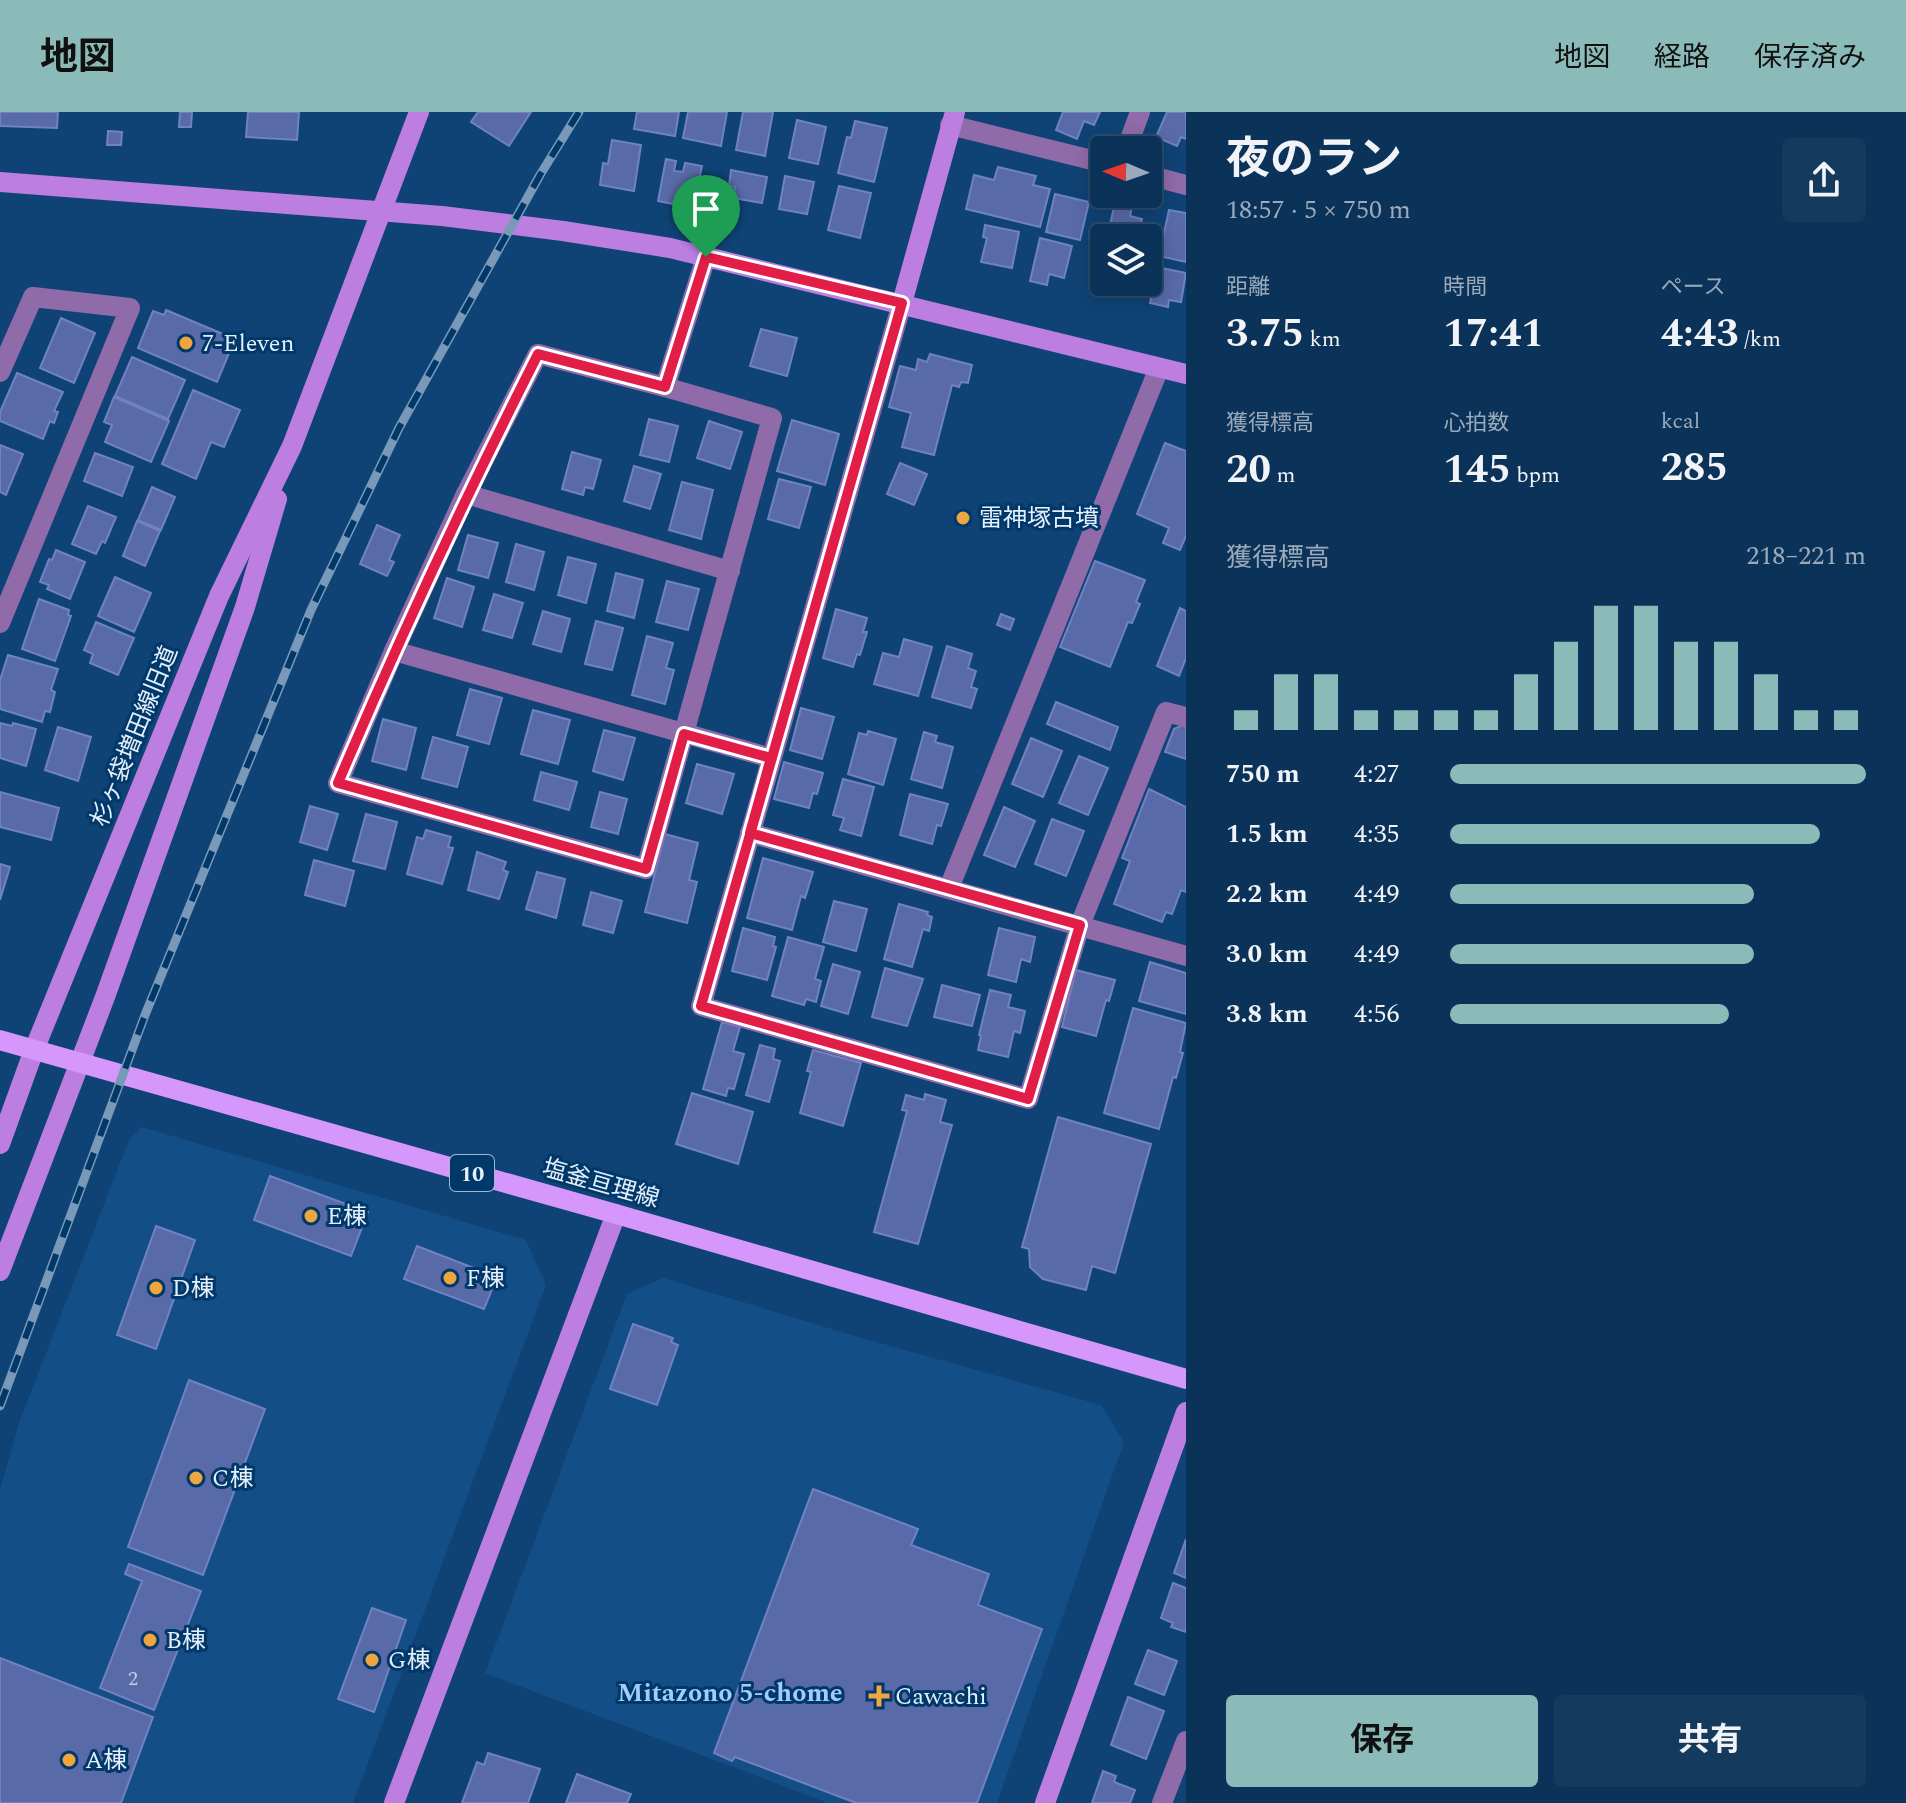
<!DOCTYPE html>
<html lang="ja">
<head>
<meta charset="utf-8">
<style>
	:root { --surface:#0b3258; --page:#143a5e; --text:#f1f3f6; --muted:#9aaaba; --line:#2b4d6e; --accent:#8bbbb9 }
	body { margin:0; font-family:Spectral,"Noto Sans JP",serif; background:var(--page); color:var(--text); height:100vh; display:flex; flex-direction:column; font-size:30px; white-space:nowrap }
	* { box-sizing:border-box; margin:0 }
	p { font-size:26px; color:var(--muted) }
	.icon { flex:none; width:44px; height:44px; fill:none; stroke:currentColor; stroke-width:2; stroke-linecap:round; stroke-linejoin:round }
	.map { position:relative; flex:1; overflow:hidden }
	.details { display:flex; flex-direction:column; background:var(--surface); width:720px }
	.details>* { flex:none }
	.needle { width:52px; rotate:272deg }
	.fabs { position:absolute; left:1090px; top:24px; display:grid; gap:16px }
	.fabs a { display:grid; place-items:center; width:72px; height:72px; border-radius:8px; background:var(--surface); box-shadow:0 4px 20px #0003,0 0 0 2px var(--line); font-size:40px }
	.pin { position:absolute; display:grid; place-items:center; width:68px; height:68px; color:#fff; margin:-82px -34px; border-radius:50% 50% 50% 0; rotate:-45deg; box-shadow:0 0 8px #0007 }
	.pin .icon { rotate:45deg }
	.round { display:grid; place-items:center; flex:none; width:84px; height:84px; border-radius:8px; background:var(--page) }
	.overview { display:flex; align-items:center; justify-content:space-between; height:136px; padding:0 40px }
	h1 { font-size:44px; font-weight:700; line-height:60px }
	.stats { display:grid; grid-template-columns:repeat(3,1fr); gap:12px; height:136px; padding:8px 40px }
	.stats div { display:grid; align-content:center }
	.stats b { font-size:40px; font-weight:700 }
	.stats small { font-size:22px; font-weight:400 }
	.stats p { font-size:22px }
	.chart { height:224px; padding:16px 40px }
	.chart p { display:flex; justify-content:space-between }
	.chart svg { width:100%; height:144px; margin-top:8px; stroke:var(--accent); stroke-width:6 }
	.primary-button { display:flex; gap:16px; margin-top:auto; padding:16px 40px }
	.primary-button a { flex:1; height:92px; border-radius:8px; background:var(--accent); color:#111; font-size:32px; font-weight:700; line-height:92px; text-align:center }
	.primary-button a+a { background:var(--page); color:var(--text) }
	ul { padding:0 40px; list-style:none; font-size:26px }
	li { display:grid; grid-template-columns:128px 96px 1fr; align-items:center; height:60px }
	li i { height:20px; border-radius:10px; background:var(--accent) }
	header { display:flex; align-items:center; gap:48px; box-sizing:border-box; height:112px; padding:0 40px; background:var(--accent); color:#111 }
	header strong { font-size:38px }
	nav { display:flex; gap:44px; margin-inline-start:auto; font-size:28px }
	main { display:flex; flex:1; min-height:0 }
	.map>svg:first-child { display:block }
</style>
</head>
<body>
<header>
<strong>地図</strong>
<nav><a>地図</a><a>経路</a><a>保存済み</a></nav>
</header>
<main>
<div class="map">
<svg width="1186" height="1691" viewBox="0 0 1186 1691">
	<rect width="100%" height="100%" fill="#0f4375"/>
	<!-- built -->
	<g fill="#134e86">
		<path d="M142,1015L526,1128L546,1173L353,1691H0V1378L20,1308L129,1028Z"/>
		<path d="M663,1166L848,1222L1101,1293L1124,1330L997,1691H828L485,1561L627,1182Z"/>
	</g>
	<!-- building -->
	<g fill="#596aa8" stroke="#7082c2" stroke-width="2">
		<path d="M0,0H58L57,16L0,14Z"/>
		<path d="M180,0H192L191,15H179Z"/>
		<path d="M248,0H299L297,28L246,25Z"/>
		<path d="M478,0H531L509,34L471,10Z"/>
		<path d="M637,0H679L675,24L634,17Z"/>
		<path d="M688,0H727L721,34L683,26Z"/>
		<path d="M743,0H773L765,44L736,38Z"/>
		<path d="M1063,0H1100L1094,13L1084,9L1077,27L1056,18Z"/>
		<path d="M1167,0H1186V27L1181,25L1177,34L1156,25Z"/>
		<path d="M797,8L826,15L818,52L789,46Z"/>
		<path d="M855,9L887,16L874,70L838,61L847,25L851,26Z"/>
		<path d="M108,19L122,20L121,33H107Z"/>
		<path d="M612,28L641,33L634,79L600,73L603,51L608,52Z"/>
		<path d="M666,47L676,49L674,59L683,60L685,51L702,54L693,96L658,89Z"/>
		<path d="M998,55L1036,64L1033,73L1050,77L1040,115L966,97L974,63L994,68Z"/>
		<path d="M731,58L767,65L762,91L733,86L735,75L729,74Z"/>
		<path d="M785,64L814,70L807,102L779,97Z"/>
		<path d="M839,74L871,81L860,126L828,118Z"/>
		<path d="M1055,82L1089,90L1080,128L1046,120Z"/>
		<path d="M1117,82L1134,85L1130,104L1142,107L1138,126H1107Z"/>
		<path d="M1169,98L1186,101V150L1159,144Z"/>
		<path d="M985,113L1019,120L1012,156L981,150L987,126L983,125Z"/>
		<path d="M1040,126L1072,134L1064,166L1049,162L1047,173L1030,169Z"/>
		<path d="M1101,142L1104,143V170H1128L1126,178L1112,175L1110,183L1093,179Z"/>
		<path d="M1157,155L1186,161L1181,190L1169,188L1168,195L1150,191Z"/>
		<path d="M166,198L235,227L217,270L138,236L153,199L164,203Z"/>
		<path d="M61,206L95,221L74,271L40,256Z"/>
		<path d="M761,217L797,226L787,264L750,254Z"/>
		<path d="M930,242L972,253L968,271L961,270L959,275L952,273L934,343L902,335L911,301L889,295L900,254L916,258L918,247L927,250Z"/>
		<path d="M132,245L185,268L168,307L115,284Z"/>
		<path d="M17,261L63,280L54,299L58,300L54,311L50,309L43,327L0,309V300Z"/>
		<path d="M193,278L240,298L224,335L211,330L196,367L162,352Z"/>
		<path d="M114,285L169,309L151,350L105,330L112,313L104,310Z"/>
		<path d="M649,307L678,314L669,350L640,343Z"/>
		<path d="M792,308L839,322L825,373L777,359Z"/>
		<path d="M709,309L742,320L730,357L697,346Z"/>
		<path d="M1165,331L1186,339V424L1180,438L1163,431L1169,416L1137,402Z"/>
		<path d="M0,333L23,342L6,383L0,380Z"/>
		<path d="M572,340L601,348L593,377L585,375L583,383L562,377Z"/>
		<path d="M95,341L133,355L122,384L84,369Z"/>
		<path d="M900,351L927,362L914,393L887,382Z"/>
		<path d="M634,354L661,362L650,397L624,389Z"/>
		<path d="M779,367L811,375L799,416L768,407Z"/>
		<path d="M682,370L713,378L701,427L669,418Z"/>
		<path d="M152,375L175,385L161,418L138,408Z"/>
		<path d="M88,394L116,405L105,431L102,429L96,442L72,432Z"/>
		<path d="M137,409L160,419L145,454L123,444Z"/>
		<path d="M377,413L400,423L389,448L394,450L387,464L360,452Z"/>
		<path d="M468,423L498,431L488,466L458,458Z"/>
		<path d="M516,432L544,440L534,478L506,470Z"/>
		<path d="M56,438L85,450L70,487L47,477L49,473L40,470L49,447L52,448Z"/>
		<path d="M568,445L596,452L586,491L558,483Z"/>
		<path d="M1095,449L1145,468L1136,490L1140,492L1132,511L1128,510L1110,555L1060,535Z"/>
		<path d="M616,461L643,468L634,506L607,499Z"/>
		<path d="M115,465L151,481L134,520L98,504Z"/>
		<path d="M447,466L474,475L462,515L434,506Z"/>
		<path d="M667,469L699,477L688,518L656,510Z"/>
		<path d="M494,482L523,491L512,526L483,518Z"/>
		<path d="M39,487L69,498L68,503L71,504L55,549L22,537Z"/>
		<path d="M1180,496L1186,499V546L1179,564L1157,554Z"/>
		<path d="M836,497L867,506L863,520H867L860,543L857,542L853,555L823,546Z"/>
		<path d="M543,499L570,507L561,540L533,532Z"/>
		<path d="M1001,502L1014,507L1010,518L997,513Z"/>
		<path d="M596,509L623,516L612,558L585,552Z"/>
		<path d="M96,510L134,526L118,563L90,551L93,542L84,538Z"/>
		<path d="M647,524L673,531L666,556L674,558L665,592L632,583Z"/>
		<path d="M904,527L932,535L918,584L874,572L883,541L899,545Z"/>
		<path d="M947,534L972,542L968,556L976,559L971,575L977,577L971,596L932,585Z"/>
		<path d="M8,543L58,557L51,578L55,580L50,600L45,599L42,610L0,597V568Z"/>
		<path d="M470,577L502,586L489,632L457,623Z"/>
		<path d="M1056,590L1118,615L1110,638L1047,612Z"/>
		<path d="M801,596L834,605L822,647L790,638Z"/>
		<path d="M533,598L570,608L558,652L521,642Z"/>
		<path d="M383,607L416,616L406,658L372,649Z"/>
		<path d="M0,611L12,614L13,611L36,617L26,654L0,646Z"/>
		<path d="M1186,611V647L1165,640L1174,617Z"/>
		<path d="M58,615L91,625L78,669L45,658Z"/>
		<path d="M604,618L635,626L623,668L593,659Z"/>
		<path d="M868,619L896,627L883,673L848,662L859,621L867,623Z"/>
		<path d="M924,620L937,624L935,630L953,635L942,676L911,667Z"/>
		<path d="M433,625L468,635L457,675L422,666Z"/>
		<path d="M1031,626L1062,639L1043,685L1012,672Z"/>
		<path d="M1079,644L1108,656L1088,703L1059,691Z"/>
		<path d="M784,650L823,661L817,682L813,681L809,696L774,687Z"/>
		<path d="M697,652L734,662L722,702L686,691Z"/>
		<path d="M541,660L577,670L569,698L534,688Z"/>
		<path d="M843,667L874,675L861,724L840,718L844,706L833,703Z"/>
		<path d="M1149,677L1186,695V780L1181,778L1172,802L1166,800L1162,810L1114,792L1130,749L1122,746Z"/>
		<path d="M0,680L59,696L51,728L0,715Z"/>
		<path d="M600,680L627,687L618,722L591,715Z"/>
		<path d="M910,682L948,692L941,714L937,713L932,732L900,723Z"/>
		<path d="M310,694L338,702L327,738L300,730Z"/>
		<path d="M1004,695L1035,709L1015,755L984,743Z"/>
		<path d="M366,702L397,710L385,757L353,749Z"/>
		<path d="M1052,707L1084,719L1066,764L1035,752Z"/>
		<path d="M426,718L451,725L448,735L453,736L442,772L407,762L417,725L423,727Z"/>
		<path d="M665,722L698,731L689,768L697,770L687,811L645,800Z"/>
		<path d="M477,740L506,750L503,758L508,760L499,787L468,778Z"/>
		<path d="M763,746L813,760L805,786L801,784L792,818L747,806Z"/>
		<path d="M314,748L354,759L345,794L305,783Z"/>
		<path d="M0,752L10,755L0,788Z"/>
		<path d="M537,760L565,767L556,806L526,797Z"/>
		<path d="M591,780L622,789L613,821L583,813Z"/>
		<path d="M834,789L867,797L856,839L823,830Z"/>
		<path d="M899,792L928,800L927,803L932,805L929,819L923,817L912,855L884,847Z"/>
		<path d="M743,816L775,825L773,834L776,835L767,868L732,859Z"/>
		<path d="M999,816L1035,825L1030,850L1021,847L1016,870L988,863Z"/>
		<path d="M788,825L824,835L815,867L821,869L816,890L806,887L804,893L772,884Z"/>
		<path d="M1150,850L1186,861V902L1139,889Z"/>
		<path d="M833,852L860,860L848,902L821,894Z"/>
		<path d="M885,856L923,867L907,914L872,905Z"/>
		<path d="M1076,858L1115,868L1109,889L1106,888L1096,924L1062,915Z"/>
		<path d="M942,873L980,883L972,914L934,905Z"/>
		<path d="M990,878L1011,883L1008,895L1025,899L1020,921L1014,919L1008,945L978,938L981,924L979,923Z"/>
		<path d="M1133,896L1186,911L1180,940L1183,941L1176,966L1173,965L1159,1017L1104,1001Z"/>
		<path d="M722,910L740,915L733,939L744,942L734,977L728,976L726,984L703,977Z"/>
		<path d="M760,933L775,937L773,947L780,949L769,990L746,983Z"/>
		<path d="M813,938L861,951L843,1014L800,1001L811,960L807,959Z"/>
		<path d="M692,981L753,1000L738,1052L676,1032Z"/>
		<path d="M925,982L946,988L940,1010L952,1013L918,1132L874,1120L907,999L902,998L906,983L924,988Z"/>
		<path d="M1058,1005L1151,1032L1115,1161L1092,1154L1086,1178L1043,1167L1030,1155L1029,1137L1022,1135Z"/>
		<path d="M270,1064L368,1100L351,1144L254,1108Z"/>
		<path d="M156,1114L195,1128L156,1237L117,1223Z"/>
		<path d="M417,1134L497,1165L484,1197L404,1167Z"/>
		<path d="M633,1212L673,1226L671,1230L678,1233L657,1293L610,1277Z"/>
		<path d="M189,1268L265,1297L203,1463L128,1435Z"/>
		<path d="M813,1377L918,1417L911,1433L989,1462L978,1493L1042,1517L977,1691H856L735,1645L732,1649L714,1641Z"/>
		<path d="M1186,1427V1466L1174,1461Z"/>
		<path d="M129,1452L201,1479L154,1598L100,1576L142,1469L125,1462Z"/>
		<path d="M1173,1471L1186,1476V1520L1171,1515L1173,1511L1161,1506Z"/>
		<path d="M372,1496L406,1508L374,1600L338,1587Z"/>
		<path d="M1148,1538L1177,1549L1164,1583L1135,1572Z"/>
		<path d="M0,1546L153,1605L121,1691H0Z"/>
		<path d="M1128,1585L1164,1599L1146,1647L1111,1633Z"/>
		<path d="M488,1641L540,1657L528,1691H462L477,1650L484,1653Z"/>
		<path d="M1103,1659L1116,1664L1114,1670L1135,1678L1130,1691H1092Z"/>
		<path d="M577,1662L631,1682L627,1691H566Z"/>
	</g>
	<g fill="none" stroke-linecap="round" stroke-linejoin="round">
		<!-- street -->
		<g stroke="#906ba9" stroke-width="20">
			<path d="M950,13L1104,51"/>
			<path d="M1126,38L1140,0"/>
			<path d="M1148,63L1186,73"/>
			<path d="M706,145L665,275L538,242L466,382L394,539L771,646"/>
			<path d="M902,191L701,894L1028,987L1080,813L1166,600L1186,605"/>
			<path d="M0,260L33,185L130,196L0,511"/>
			<path d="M466,382L730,459"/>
			<path d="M394,539L338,671L646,757L772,306L665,275"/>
			<path d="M750,721L1186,844"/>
			<path d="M949,776L1159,256"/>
			<path d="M1162,1691L1186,1629"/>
		</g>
		<!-- secondary -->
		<g stroke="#bc7ee1" stroke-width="20">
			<path d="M0,70L442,104L563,119L670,136L1186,262"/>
			<path d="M902,191L955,0"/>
			<path d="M0,1032L34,938L219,484L292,334L419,0"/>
			<path d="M0,1159L105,885L245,495L277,387"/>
			<path d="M394,1691L616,1102"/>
			<path d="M1045,1691L1186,1300"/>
		</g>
		<!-- primary -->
		<path stroke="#d597fc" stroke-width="20" d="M0,928L616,1102L1186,1267"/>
		<!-- rail casing -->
		<g stroke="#7a99b8" stroke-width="9">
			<path id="rail" d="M0,1294L145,903L311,498L399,316L540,63L579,0"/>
		</g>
		<!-- rail -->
		<use href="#rail" stroke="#003869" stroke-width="6" stroke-dasharray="18" stroke-linecap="butt"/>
	</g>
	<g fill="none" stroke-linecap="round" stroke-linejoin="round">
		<!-- route casing -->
		<g stroke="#fff" stroke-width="16">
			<path id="route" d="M706,145L665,275L538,242C466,384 400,524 338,671L646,757L684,622L771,646L750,721L1080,813L1028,987L701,894C767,660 836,426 902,191L706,145"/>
		</g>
		<!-- route -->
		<use href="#route" stroke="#e11d48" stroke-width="10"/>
	</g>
	<!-- markers -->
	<g fill="#f0a63f" stroke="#003869" stroke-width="3">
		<circle cx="186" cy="231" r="8"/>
		<circle cx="963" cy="406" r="8"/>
		<circle cx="311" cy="1104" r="8"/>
		<circle cx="450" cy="1166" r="8"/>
		<circle cx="156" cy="1176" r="8"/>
		<circle cx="196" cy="1366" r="8"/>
		<circle cx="150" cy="1528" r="8"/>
		<circle cx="372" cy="1548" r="8"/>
		<path d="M875 1572h8v8h8v8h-8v8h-8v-8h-8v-8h8z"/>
		<circle cx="69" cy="1648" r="8"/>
	</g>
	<g text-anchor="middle" stroke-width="6" stroke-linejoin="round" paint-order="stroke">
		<!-- number labels -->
		<g font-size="20" fill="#c1cee6">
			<text x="133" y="1573">2</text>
		</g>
		<!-- shield labels -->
		<rect fill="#003869" stroke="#a0b8cf" stroke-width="2" x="450" y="1043" width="44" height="36" rx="6"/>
		<g font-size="22" font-weight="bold" fill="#e4effb">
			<text x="472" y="1069">10</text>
		</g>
		<!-- poi labels -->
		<g font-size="24" fill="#e4effb" stroke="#003869" text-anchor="start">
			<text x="202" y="239">7-Eleven</text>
			<text x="979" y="414">雷神塚古墳</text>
			<text x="327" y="1112">E棟</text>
			<text x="466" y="1174">F棟</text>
			<text x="172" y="1184">D棟</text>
			<text x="212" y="1374">C棟</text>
			<text x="166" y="1536">B棟</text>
			<text x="388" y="1556">G棟</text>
			<text x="895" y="1592">Cawachi</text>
			<text x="85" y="1656">A棟</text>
		</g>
		<!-- street labels -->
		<g font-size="24" fill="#e4effb" stroke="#003869">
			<text transform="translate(134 624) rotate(-68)" y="8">杉ヶ袋増田線旧道</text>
			<text transform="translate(601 1071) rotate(16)" y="8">塩釜亘理線</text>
		</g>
		<!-- neighbourhood labels -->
		<g font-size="26" font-weight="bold" fill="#a2cdfb" stroke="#003869">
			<text x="730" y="1589">Mitazono 5-chome</text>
		</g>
	</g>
</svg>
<div class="fabs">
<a><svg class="needle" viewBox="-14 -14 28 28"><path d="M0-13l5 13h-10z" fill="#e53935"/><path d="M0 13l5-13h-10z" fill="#9aaaba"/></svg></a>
<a><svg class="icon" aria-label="layers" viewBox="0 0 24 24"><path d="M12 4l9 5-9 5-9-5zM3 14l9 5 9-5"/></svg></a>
</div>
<div class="pin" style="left:706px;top:145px;background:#1e9e55"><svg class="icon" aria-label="arrive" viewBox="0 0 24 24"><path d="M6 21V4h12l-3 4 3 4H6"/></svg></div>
</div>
<section class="details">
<div class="overview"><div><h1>夜のラン</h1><p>18:57 · 5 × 750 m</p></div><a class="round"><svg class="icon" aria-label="share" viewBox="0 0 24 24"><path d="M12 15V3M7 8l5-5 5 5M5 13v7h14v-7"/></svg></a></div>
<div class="stats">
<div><p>距離</p><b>3.75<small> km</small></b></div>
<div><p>時間</p><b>17:41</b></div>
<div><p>ペース</p><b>4:43<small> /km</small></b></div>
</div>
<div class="stats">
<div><p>獲得標高</p><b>20<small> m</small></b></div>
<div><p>心拍数</p><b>145<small> bpm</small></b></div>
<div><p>kcal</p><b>285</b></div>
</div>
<div class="chart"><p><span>獲得標高</span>218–221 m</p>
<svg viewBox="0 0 160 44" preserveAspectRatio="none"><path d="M5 44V38M15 44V27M25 44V27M35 44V38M45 44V38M55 44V38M65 44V38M75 44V27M85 44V17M95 44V6M105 44V6M115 44V17M125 44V17M135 44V27M145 44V38M155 44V38"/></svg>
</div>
<ul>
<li><b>750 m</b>4:27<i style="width:100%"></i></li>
<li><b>1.5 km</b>4:35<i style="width:89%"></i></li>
<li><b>2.2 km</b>4:49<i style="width:73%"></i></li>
<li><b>3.0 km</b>4:49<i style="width:73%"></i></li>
<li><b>3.8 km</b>4:56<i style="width:67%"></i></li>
</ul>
<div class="primary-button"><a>保存</a><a>共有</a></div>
</section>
</main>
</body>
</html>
